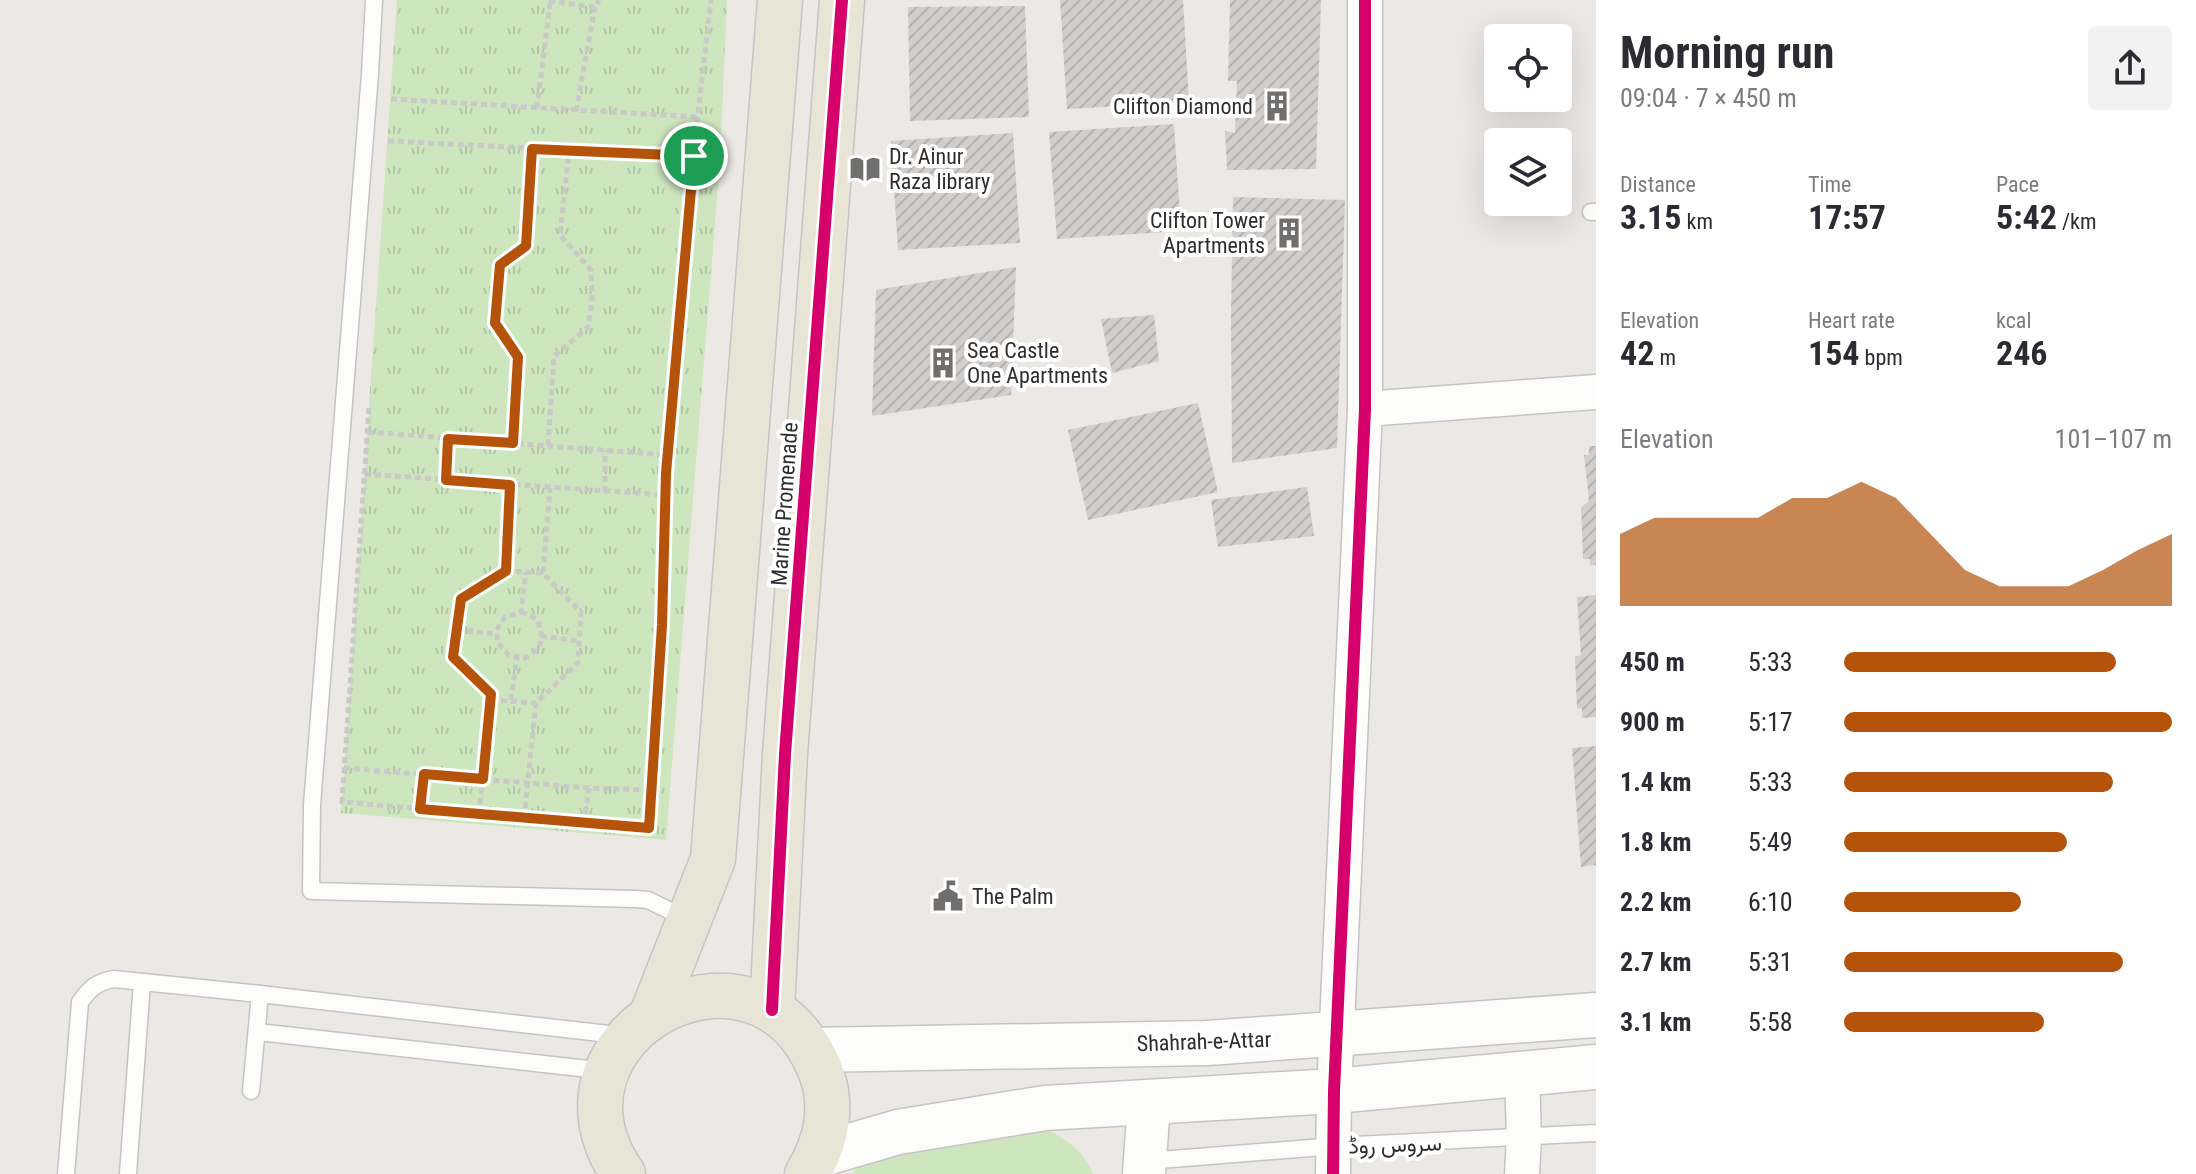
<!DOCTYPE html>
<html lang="en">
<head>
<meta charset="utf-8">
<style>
	:root { --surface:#fff; --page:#f2f2f3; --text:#2b2b33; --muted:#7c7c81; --accent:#b45309 }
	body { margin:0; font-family:"Roboto Condensed",Vazirmatn,sans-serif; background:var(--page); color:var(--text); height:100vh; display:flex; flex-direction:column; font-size:30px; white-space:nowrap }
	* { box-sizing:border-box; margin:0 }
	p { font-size:26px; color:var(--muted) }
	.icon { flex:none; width:44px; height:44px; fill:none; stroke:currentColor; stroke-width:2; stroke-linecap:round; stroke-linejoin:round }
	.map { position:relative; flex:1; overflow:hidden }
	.sheet { display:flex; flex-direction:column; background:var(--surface); width:600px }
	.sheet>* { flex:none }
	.buttons { position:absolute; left:1484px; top:24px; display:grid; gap:16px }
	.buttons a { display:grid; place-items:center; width:88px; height:88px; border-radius:8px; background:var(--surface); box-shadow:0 8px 32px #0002; font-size:40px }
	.pin { position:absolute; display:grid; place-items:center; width:68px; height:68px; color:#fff; margin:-34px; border:4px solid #fff; border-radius:50%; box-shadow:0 2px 8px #0007 }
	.round { display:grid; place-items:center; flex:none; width:84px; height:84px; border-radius:8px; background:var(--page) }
	.headline { display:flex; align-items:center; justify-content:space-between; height:136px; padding:0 24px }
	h1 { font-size:44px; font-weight:700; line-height:60px }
	.metrics { display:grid; grid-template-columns:repeat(3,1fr); gap:12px; height:136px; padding:8px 24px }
	.metrics div { display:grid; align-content:center }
	.metrics b { font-size:34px; font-weight:700 }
	.metrics small { font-size:22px; font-weight:400 }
	.metrics p { font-size:22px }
	.chart { height:224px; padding:16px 24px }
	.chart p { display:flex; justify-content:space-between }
	.chart svg { width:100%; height:144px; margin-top:8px; fill:var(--accent); opacity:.7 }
	ul { padding:0 24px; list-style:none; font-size:26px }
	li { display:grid; grid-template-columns:128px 96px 1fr; align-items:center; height:60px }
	li i { height:20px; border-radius:10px; background:var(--accent) }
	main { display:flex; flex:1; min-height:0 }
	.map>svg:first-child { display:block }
</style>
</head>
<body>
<main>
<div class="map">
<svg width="1596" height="1174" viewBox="0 0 1596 1174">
	<defs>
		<pattern id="park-tufts" width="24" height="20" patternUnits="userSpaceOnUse" patternTransform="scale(2)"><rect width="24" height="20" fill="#cee6be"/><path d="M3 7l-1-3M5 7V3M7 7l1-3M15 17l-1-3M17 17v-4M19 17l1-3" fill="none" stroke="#b1c6a4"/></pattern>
		<pattern id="building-hatch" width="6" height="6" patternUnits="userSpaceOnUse" patternTransform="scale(2)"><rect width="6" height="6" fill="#d1cecb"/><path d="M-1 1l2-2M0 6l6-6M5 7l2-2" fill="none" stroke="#b4b1af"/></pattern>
	</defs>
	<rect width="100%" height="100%" fill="#ece8e4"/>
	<!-- grass -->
	<path fill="#cee6be" d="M1044,1128C1066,1139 1084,1151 1093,1174H852L860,1165L887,1150Z"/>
	<!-- park -->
	<path fill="url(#park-tufts)" d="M397,0H727L720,160L666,840L341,813Z"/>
	<!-- building -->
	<g fill="url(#building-hatch)">
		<path d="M1060,0H1183L1189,102L1067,109Z"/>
		<path d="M1230,0H1321L1316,169L1227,170L1225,131L1235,133L1237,81H1228Z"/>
		<path d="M1025,6L1029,117L910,121L908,7Z"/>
		<path d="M1174,124L1181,231L1057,239L1049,132Z"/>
		<path d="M1013,133L1020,243L898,250L891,141Z"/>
		<path d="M1233,197L1345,200L1337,448L1232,463L1231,318Z"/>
		<path d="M1016,267L1011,395L872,416L876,290Z"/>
		<path d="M1154,315L1159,361L1112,373L1101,319Z"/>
		<path d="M1198,403L1218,492L1088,520L1068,430Z"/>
		<path d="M1589,446H1596V565H1590V559H1583L1581,508L1589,501L1584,455H1589Z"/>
		<path d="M1307,487L1314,536L1218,547L1211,500Z"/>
		<path d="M1596,595V717L1582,718V708L1577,709L1575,657L1581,655L1577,597Z"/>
		<path d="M1596,746V865L1581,867L1572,748Z"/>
	</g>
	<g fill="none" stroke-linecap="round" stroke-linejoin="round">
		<!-- service casing -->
		<g stroke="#c5c4c5" stroke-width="19">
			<g id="service">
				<path d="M374,0L370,74L312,805L311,891L635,899L648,900L687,919"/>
				<path d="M1591,212H1596"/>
				<path d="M258,1032L606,1071"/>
				<path d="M251,1091L260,994L626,1036"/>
				<path d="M1147,1161L1335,1146L1596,1133"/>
				<path d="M66,1174L80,1002C90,988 97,982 114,979L260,994"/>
				<path d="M128,1174L142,982"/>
			</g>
		</g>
		<!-- minor casing -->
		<g stroke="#c5c4c5" stroke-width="37">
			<g id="minor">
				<path d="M1365,409L1596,392"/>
				<path d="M1333,1174L1334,1091L1365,409V0"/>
				<path d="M1522,1174L1524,1138L1522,1073"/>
			</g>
		</g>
		<!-- tertiary casing -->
		<g stroke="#c5c4c5" stroke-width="45">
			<path id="tertiary" d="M1144,1174L1149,1103"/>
		</g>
		<!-- secondary casing -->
		<g stroke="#c5c4c5" stroke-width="47">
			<g id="secondary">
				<path d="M812,1050L1207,1043L1596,1015"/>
				<path d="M819,1155L898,1132L1045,1108L1334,1091L1596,1067"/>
			</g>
		</g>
		<!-- primary casing -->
		<g stroke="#c6c5c4" stroke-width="47">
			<g id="primary">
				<path d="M772,1010L785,754L842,0"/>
				<path d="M652,1014L713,859L780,0"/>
				<path d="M623,1174C528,1037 755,911 820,1070C834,1105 827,1142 807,1174"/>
			</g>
		</g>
		<!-- path -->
		<g stroke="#c9c9c8" stroke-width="5" stroke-dasharray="6 4" stroke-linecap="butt">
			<path d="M549,1L595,7L599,0"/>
			<path d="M391,99L697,117"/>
			<path d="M537,108L550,3"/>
			<path d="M576,111L595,7"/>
			<path d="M388,141L694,156"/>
			<path d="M369,408L342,802L649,828L662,625L666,473L695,140L711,0"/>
			<path d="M368,432L665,455"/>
			<path d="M513,443L518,357L495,323L500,265L526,246L532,149"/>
			<path d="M548,445L554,356L588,327L592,301L591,270L560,235L569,151"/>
			<path d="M365,474L665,495"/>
			<path d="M446,480L448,439"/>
			<path d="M605,492V450"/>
			<path d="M506,571L543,573"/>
			<path d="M521,612L537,619C545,638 543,648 525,658L509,655L497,642L498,628L505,617L521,612L526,572"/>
			<path d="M457,630L498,634"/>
			<path d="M541,636L579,641"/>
			<path d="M491,700L536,703"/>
			<path d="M511,700L517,657"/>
			<path d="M344,768L589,788L652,790"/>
			<path d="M420,809L424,774"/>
			<path d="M479,814L491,694L453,657L461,599L506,571L510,485"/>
			<path d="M524,818L536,703L578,663L581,612L543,573L550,488"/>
			<path d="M584,823L589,788"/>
		</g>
		<!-- service -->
		<use href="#service" stroke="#fcfcfb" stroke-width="16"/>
		<!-- minor -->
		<use href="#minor" stroke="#fcfcfb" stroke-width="34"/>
		<!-- tertiary -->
		<use href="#tertiary" stroke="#fcfcfb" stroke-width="42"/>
		<!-- secondary -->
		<use href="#secondary" stroke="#fcfcfb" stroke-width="44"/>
		<!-- primary -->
		<use href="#primary" stroke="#e8e4d6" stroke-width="44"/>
		<!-- cycleway casing -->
		<g stroke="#fff" stroke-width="17">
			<g id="cycleway">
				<path d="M772,1010L785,754L842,0"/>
				<path d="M1333,1174L1334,1091L1365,409V0"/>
			</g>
		</g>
		<!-- cycleway -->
		<use href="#cycleway" stroke="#d6006c" stroke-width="12"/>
	</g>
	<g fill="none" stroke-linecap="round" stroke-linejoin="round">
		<!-- route casing -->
		<g stroke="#fff" stroke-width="16">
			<path id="route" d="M532,149L694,156L666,473L662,625L649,828L420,809L424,774L483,779L491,694L453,657L461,599L506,571L510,485L446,480L448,439L513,443L518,357L495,323L500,265L526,246Z"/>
		</g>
		<!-- route -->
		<use href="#route" stroke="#b45309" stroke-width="10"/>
	</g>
	<!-- icons -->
	<defs>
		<g id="building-bare" transform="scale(2.4)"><path d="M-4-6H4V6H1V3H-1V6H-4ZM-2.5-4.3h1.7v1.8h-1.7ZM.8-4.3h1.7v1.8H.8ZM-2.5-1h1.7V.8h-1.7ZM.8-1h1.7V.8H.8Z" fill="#706f6e" stroke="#fff" stroke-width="2.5" paint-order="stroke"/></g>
		<g id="library-bare" transform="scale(2.4)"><path d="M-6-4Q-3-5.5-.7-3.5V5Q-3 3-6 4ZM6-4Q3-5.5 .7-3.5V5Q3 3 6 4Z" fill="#706f6e" stroke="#fff" stroke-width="2.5" paint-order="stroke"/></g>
		<g id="civic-bare" transform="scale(2.4)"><path d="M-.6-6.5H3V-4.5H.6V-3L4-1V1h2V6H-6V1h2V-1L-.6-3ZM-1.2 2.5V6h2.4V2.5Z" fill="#706f6e" stroke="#fff" stroke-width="2.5" paint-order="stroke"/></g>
	</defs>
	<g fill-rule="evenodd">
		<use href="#building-bare" x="1277" y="106"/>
		<use href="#library-bare" x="865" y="169"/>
		<use href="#building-bare" x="1289" y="233"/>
		<use href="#building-bare" x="943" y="363"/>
		<use href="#civic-bare" x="948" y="896"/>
	</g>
	<g text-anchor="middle" stroke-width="8" stroke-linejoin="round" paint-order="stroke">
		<!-- poi labels -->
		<g font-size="22" fill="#2e2e2e" stroke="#fff" text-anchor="start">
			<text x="1253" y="114" text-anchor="end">Clifton Diamond</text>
			<text x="889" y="164">Dr. Ainur<tspan x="889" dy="25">Raza library</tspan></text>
			<text x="1265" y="228" text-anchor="end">Clifton Tower<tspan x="1265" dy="25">Apartments</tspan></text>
			<text x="967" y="358">Sea Castle<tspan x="967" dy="25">One Apartments</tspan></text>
			<text x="972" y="904">The Palm</text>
		</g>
		<!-- street labels -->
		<g font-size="22" fill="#2e2e2e" stroke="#fff">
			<text transform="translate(784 504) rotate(-86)" y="8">Marine Promenade</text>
			<text transform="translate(1204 1041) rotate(-2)" y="8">Shahrah-e-Attar</text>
			<text transform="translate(1395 1144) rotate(-2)" y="8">سروس روڈ</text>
		</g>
	</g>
</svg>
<div class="buttons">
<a><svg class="icon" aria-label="locate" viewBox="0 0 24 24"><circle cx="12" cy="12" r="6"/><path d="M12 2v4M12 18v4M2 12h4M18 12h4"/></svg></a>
<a><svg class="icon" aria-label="layers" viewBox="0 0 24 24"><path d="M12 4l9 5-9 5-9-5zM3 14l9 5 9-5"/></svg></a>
</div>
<div class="pin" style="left:694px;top:156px;background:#1e9e55"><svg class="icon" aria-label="arrive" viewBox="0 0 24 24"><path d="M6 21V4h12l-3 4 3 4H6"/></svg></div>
</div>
<section class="sheet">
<div class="headline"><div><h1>Morning run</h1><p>09:04 · 7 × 450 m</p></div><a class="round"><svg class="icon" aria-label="share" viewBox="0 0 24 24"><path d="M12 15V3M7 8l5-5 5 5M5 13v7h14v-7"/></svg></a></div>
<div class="metrics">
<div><p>Distance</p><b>3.15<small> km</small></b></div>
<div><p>Time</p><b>17:57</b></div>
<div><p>Pace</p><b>5:42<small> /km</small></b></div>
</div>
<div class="metrics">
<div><p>Elevation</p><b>42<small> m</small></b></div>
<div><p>Heart rate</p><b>154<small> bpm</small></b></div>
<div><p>kcal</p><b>246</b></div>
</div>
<div class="chart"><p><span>Elevation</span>101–107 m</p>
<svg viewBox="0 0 160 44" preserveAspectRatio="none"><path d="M0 44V22L10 17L20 17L30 17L40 17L50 11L60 11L70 6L80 11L90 22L100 33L110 38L120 38L130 38L140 33L150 27L160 22V44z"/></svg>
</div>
<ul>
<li><b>450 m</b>5:33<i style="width:83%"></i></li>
<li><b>900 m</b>5:17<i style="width:100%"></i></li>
<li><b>1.4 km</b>5:33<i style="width:82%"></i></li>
<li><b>1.8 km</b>5:49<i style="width:68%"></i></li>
<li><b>2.2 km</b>6:10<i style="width:54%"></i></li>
<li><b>2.7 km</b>5:31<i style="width:85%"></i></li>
<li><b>3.1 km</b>5:58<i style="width:61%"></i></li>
</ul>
</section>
</main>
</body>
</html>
